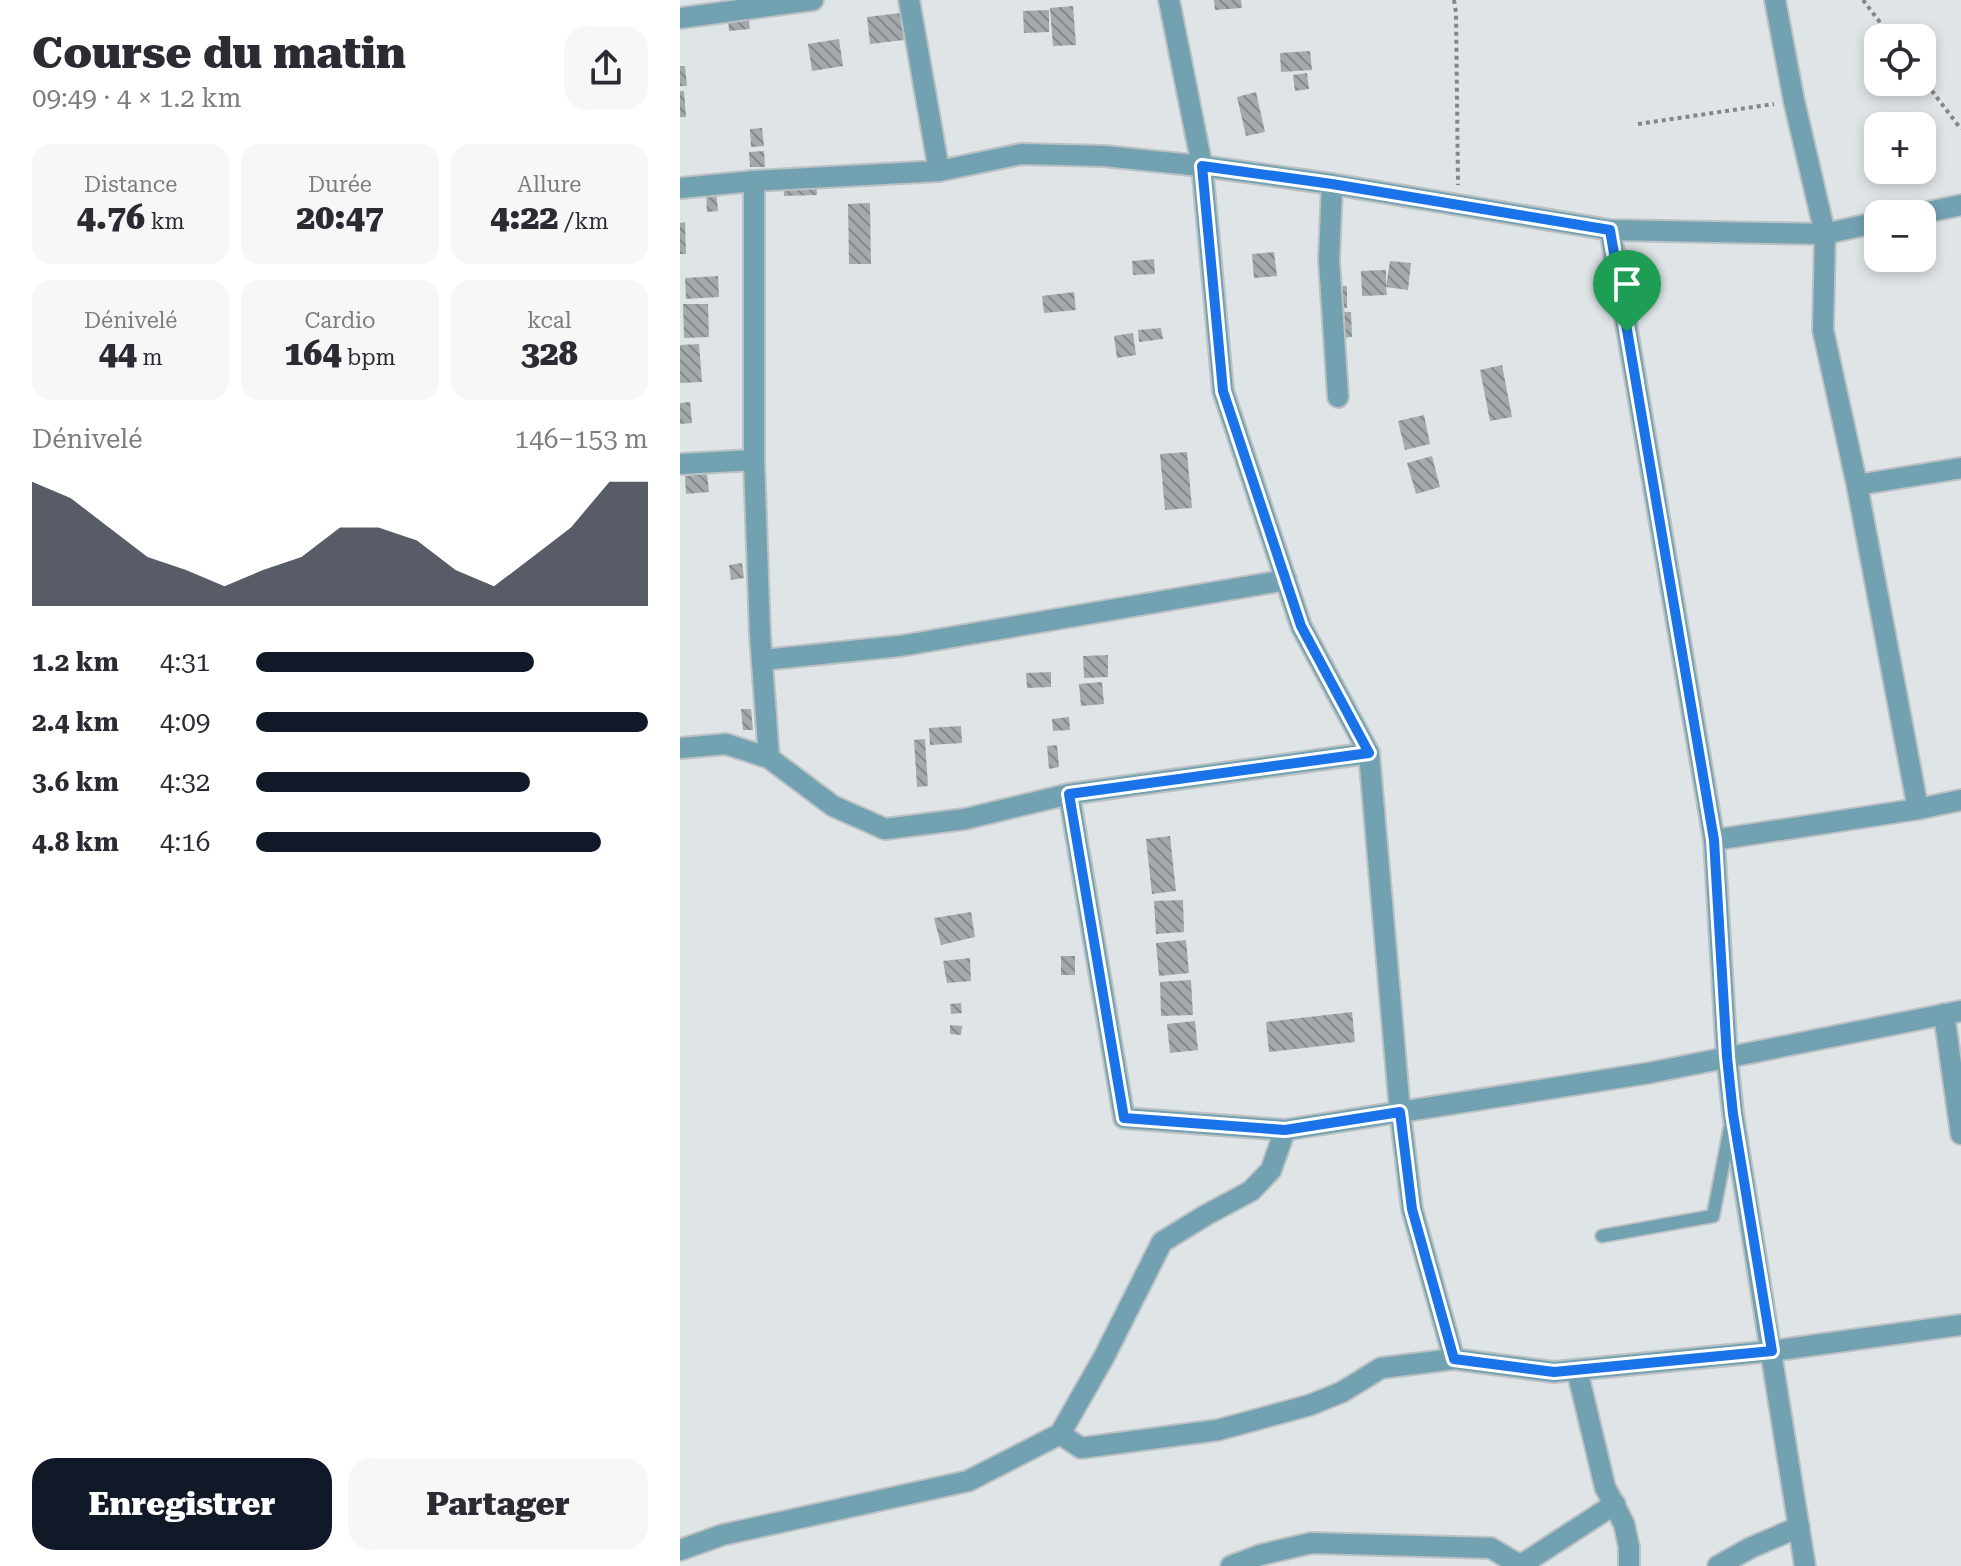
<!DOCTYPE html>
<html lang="fr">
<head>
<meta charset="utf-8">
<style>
	:root { --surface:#fff; --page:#f7f7f7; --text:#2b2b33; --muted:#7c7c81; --accent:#111827 }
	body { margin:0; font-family:"Roboto Serif",serif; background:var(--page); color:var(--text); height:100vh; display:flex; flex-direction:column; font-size:30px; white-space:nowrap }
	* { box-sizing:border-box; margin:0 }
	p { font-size:26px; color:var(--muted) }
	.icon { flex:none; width:44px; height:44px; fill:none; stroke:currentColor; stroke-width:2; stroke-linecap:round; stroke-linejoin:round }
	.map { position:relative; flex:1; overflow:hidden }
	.panel { display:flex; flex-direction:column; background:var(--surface); width:680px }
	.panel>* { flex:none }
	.controls { position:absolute; left:1184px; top:24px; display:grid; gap:16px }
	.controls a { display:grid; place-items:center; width:72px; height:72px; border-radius:16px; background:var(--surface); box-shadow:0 4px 12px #0003; font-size:40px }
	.pin { position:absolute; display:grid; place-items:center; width:68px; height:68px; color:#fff; margin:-82px -34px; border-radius:50% 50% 50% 0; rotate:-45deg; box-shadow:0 0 8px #0007 }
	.pin .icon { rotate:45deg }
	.round { display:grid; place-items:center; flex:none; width:84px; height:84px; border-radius:24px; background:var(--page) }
	.summary { display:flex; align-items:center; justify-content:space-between; height:136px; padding:0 32px }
	h1 { font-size:44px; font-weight:800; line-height:60px }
	.metrics { display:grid; grid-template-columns:repeat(3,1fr); gap:12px; height:136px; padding:8px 32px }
	.metrics div { display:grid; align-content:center; border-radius:20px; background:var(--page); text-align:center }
	.metrics b { font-size:34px; font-weight:800 }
	.metrics small { font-size:22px; font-weight:400 }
	.metrics p { font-size:22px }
	.chart { height:224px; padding:16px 32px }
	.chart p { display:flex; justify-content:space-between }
	.chart svg { width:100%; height:144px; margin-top:8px; fill:var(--accent); opacity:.7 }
	.primary-button { display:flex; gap:16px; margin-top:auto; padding:16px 32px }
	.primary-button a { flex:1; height:92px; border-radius:24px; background:var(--accent); color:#fff; font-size:32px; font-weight:800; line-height:92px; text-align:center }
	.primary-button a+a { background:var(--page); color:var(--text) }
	ul { padding:0 32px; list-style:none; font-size:26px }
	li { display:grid; grid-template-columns:128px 96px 1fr; align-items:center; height:60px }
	li i { height:20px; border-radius:10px; background:var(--accent) }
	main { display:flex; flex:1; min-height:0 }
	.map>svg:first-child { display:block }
</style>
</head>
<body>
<main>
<section class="panel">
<div class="summary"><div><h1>Course du matin</h1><p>09:49 · 4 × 1.2 km</p></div><a class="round"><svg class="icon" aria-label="share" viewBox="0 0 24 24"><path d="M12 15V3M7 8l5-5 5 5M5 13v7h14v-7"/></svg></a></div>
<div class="metrics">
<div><p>Distance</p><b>4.76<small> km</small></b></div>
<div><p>Durée</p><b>20:47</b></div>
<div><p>Allure</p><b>4:22<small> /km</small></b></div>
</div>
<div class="metrics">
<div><p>Dénivelé</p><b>44<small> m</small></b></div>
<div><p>Cardio</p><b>164<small> bpm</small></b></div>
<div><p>kcal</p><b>328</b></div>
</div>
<div class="chart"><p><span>Dénivelé</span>146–153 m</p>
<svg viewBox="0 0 160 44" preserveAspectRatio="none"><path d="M0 44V6L10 11L20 20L30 29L40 33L50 38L60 33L70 29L80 20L90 20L100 24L110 33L120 38L130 29L140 20L150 6L160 6V44z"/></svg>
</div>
<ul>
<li><b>1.2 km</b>4:31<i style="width:71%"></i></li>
<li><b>2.4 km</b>4:09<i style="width:100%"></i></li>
<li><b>3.6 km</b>4:32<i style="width:70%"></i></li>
<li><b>4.8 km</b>4:16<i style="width:88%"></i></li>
</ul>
<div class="primary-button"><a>Enregistrer</a><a>Partager</a></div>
</section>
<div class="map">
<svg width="1281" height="1566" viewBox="0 0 1281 1566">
	<defs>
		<pattern id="building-back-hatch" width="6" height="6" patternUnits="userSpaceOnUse" patternTransform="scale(2)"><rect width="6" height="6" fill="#a4a9ab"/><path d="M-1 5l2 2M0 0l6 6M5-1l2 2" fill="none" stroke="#85898b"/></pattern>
	</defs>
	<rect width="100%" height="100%" fill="#dfe4e6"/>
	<!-- building -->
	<g fill="url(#building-back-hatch)">
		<path d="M534,0H561L562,8L535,10Z"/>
		<path d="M393,6L396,45L373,46L370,8Z"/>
		<path d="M369,10V32L344,33L343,11Z"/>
		<path d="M221,13L224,40L190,44L187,17Z"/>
		<path d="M68,16L70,29L49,31L48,18Z"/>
		<path d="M159,39L163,66L132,71L128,44Z"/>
		<path d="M630,51L632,70L601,72L600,53Z"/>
		<path d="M0,66H5L7,86H0Z"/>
		<path d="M627,73L629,89L615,91L613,75Z"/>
		<path d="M0,91H4L6,117H0Z"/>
		<path d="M576,92L585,132L566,136L557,97Z"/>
		<path d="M82,128L84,146L71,147L70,129Z"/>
		<path d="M84,151L85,167H70L69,152Z"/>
		<path d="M136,180L137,195L104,196L103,182Z"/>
		<path d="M36,190L38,211L27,212L26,191Z"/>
		<path d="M190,203L191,264H169L168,204Z"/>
		<path d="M5,222L6,254H0V223Z"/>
		<path d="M594,252L597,276L574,278L572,254Z"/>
		<path d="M474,259L475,274L453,275L452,261Z"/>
		<path d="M710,261L731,263L728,290L706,287L707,295L682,296L681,271L706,270V287Z"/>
		<path d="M38,276L39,297L6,299L5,278Z"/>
		<path d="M653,286H667V308H654Z"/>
		<path d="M394,292L396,310L364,313L362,296Z"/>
		<path d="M3,304H28L29,337L4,338Z"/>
		<path d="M659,312H671L672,337L659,338Z"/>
		<path d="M481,328L483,339L459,342L458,330Z"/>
		<path d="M453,333L456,355L437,358L434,336Z"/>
		<path d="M19,344L22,382L0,383V345Z"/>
		<path d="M822,365L832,417L810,421L800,370Z"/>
		<path d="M10,402L12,423L0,424V403Z"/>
		<path d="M744,415L750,444L725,450L718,421Z"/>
		<path d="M507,452L512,508L485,510L480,454Z"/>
		<path d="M752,456L760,487L736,494L727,463Z"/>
		<path d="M27,474L29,492L6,494L5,476Z"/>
		<path d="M62,563L64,578L51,580L49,565Z"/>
		<path d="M428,655V677L404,678L403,656Z"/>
		<path d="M371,672V687L347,688L346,673Z"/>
		<path d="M422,682L424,704L401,706L399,684Z"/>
		<path d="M61,709H71L73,730H63Z"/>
		<path d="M389,717L390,730L373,731L372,719Z"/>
		<path d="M281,726L282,743L250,745L249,728Z"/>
		<path d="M245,739L248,786L237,787L234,740Z"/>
		<path d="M377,745L379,767L369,769L367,746Z"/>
		<path d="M490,836L496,891L472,894L466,839Z"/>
		<path d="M503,900L504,932L476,934L474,901Z"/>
		<path d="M291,912L295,937L261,945L254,918Z"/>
		<path d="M506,940L509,973L479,976L476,943Z"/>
		<rect x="381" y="956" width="14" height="19"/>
		<path d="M290,958L291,981L267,983L263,961Z"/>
		<path d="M511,980L513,1015L481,1016L480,982Z"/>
		<path d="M281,1003L282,1013L271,1014L270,1004Z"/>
		<path d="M672,1012L675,1042L589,1052L586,1022Z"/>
		<path d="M515,1021L518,1050L490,1053L487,1024Z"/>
		<path d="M270,1025L282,1026L281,1035L270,1034Z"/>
	</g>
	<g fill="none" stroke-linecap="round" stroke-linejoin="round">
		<!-- service casing -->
		<g stroke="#bcc1c3" stroke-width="16">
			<path id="service" d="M922,1236L1033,1216L1050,1128"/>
		</g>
		<!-- minor casing -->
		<g stroke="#bcc1c3" stroke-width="24">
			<g id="minor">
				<path d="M229,0L259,171L341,154L424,156L522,166L652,184L930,230L1145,234L1198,222"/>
				<path d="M489,0L522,166L543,391L621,626L689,753L389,794L444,1118L605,1130L969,1073L1281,1011"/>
				<path d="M1095,0L1114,101L1145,234L1143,330L1177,485L1238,809"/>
				<path d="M0,18L133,0"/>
				<path d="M74,181V460L80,635L89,758"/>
				<path d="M652,184L649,260L658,397"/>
				<path d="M0,188L74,181L259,171"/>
				<path d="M1238,214L1281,205"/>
				<path d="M930,230L1034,840L1047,1057L1053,1114L1125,1566"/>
				<path d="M0,464L74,460"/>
				<path d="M1177,485L1281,468"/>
				<path d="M82,660L220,646L606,580"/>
				<path d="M0,748L46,744L89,758L153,806L205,829L285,819L389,794"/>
				<path d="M689,753L720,1112L732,1209L774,1359"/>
				<path d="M1034,840L1238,809L1281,800"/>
				<path d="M1264,1014L1281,1134"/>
				<path d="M897,1370L925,1487L944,1524L949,1547V1566"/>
				<path d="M380,1434L401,1448L538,1430L630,1405L662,1392L701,1368L774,1359L874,1372L1092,1351L1281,1325"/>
				<path d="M0,1550L42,1535L288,1481L380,1434L424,1357L482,1242L526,1215L571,1191L591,1170L605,1130"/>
				<path d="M841,1565L935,1504"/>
				<path d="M551,1566L580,1555L631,1543L811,1548L841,1566"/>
				<path d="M1038,1566L1070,1548L1119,1527"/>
			</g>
		</g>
		<!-- path -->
		<g stroke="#838788" stroke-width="4" stroke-dasharray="4 4" stroke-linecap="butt">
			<path d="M774,0L776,12L778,185"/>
			<path d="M1183,0L1212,38"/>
			<path d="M1242,78L1281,129"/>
			<path d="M958,124L1094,104"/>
		</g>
		<!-- service -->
		<use href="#service" stroke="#72a1b2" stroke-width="12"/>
		<!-- minor -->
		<use href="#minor" stroke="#72a1b2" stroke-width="20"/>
	</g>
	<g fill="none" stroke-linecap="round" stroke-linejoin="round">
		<!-- route casing -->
		<g stroke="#fff" stroke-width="16">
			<path id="route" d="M522,166L652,184L930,230L1034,840L1047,1057L1053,1114L1092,1351L874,1372L774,1359L732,1209L720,1112L605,1130L444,1118L389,794L689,753L621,626L543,391Z"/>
		</g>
		<!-- route -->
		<use href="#route" stroke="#1a73e8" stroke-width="10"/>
	</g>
</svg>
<div class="controls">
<a><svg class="icon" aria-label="locate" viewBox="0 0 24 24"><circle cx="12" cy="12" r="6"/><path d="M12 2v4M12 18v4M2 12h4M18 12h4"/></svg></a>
<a>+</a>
<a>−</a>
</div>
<div class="pin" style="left:947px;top:332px;background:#1e9e55"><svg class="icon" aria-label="arrive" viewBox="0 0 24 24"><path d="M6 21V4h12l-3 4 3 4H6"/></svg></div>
</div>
</main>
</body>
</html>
